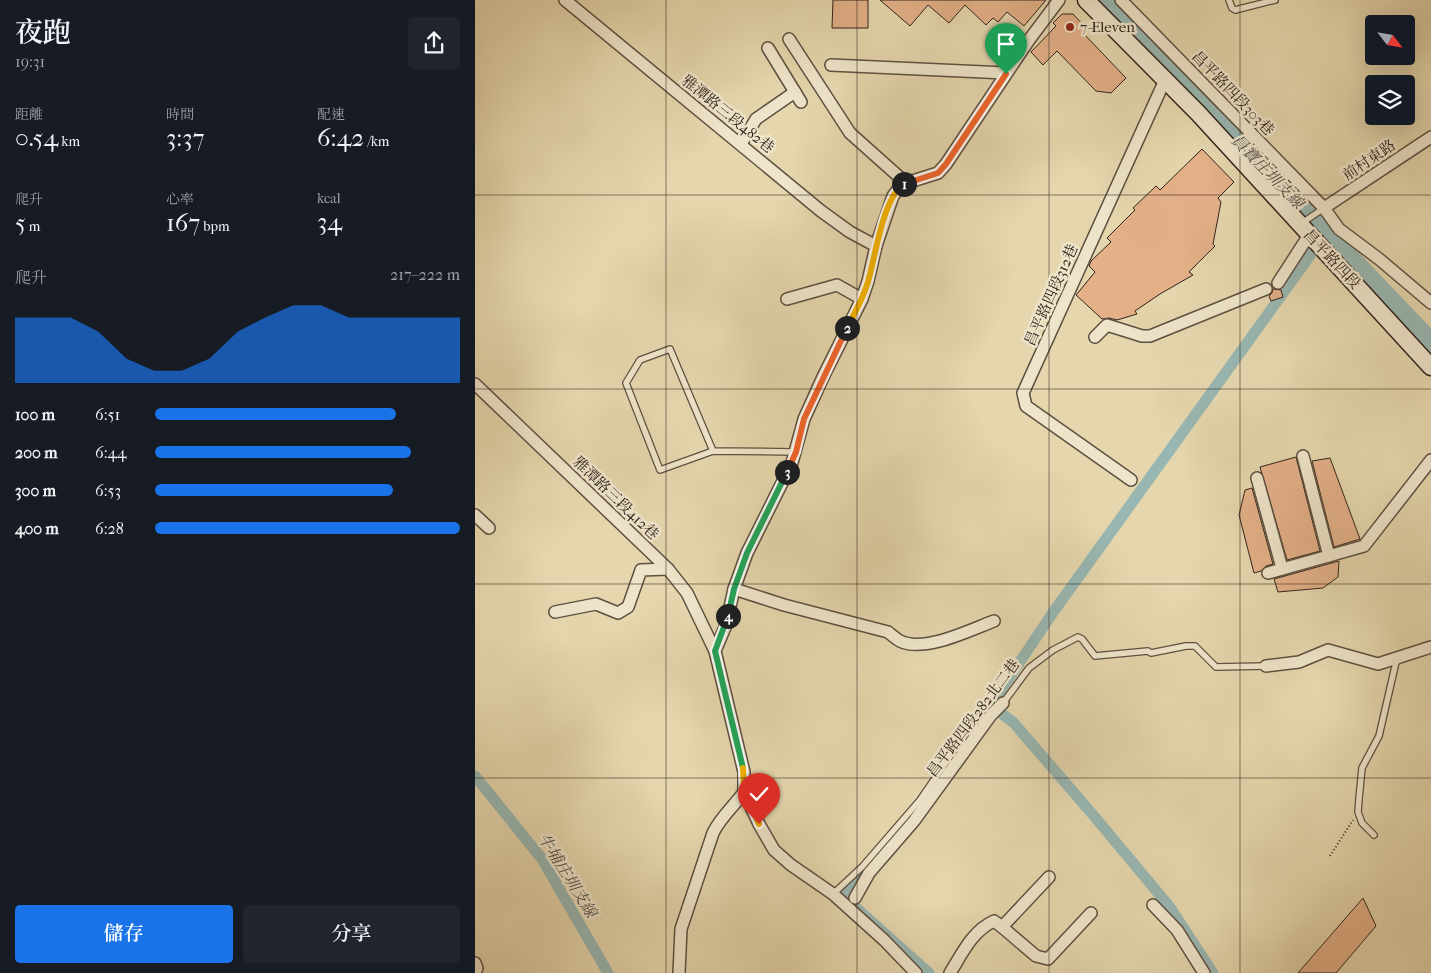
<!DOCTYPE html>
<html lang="zh-TW">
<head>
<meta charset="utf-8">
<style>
	:root { --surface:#171b24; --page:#20242c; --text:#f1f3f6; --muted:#9ea1a6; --accent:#1a73e8 }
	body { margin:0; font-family:"IM FELL French Canon","Noto Serif TC",serif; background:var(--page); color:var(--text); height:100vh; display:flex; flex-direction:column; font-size:19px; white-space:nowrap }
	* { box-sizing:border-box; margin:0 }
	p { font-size:16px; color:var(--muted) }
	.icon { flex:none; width:28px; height:28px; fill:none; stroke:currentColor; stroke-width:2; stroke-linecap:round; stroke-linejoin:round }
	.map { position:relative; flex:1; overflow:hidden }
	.drawer { display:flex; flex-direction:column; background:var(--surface); width:475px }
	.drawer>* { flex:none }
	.needle { width:32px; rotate:121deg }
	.buttons { position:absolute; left:890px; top:15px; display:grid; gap:10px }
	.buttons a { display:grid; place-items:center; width:50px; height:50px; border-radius:5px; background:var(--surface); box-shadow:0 5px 20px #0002; font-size:25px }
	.pin { position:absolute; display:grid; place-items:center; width:42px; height:42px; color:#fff; margin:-51px -21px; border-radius:50% 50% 50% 0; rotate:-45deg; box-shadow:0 0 5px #0007 }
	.pin .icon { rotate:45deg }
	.km { position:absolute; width:25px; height:25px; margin:-12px; border-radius:50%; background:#222; color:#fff; font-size:14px; line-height:25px; text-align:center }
	.round { display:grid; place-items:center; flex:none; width:52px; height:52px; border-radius:5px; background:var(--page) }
	.headline { display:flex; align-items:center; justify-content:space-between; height:85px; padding:0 15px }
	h1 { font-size:28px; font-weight:600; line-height:38px }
	.metrics { display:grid; grid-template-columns:repeat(3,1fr); gap:8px; height:85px; padding:5px 15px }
	.metrics div { display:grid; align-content:center }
	.metrics b { font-size:25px; font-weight:600 }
	.metrics small { font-size:14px; font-weight:400 }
	.metrics p { font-size:14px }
	.chart { height:140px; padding:10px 15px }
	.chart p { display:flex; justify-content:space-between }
	.chart svg { width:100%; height:90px; margin-top:5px; fill:var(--accent); opacity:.7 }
	.cta { display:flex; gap:10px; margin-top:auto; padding:10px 15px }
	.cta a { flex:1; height:58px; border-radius:5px; background:var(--accent); color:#fff; font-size:20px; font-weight:600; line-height:58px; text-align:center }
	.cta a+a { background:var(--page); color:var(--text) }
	ul { padding:0 15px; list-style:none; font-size:16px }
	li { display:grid; grid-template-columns:80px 60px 1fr; align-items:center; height:38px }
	li i { height:12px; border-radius:6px; background:var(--accent) }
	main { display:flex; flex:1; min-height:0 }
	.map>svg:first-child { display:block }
</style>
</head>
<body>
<main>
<section class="drawer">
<div class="headline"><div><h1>夜跑</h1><p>19:31</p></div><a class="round"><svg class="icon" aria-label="share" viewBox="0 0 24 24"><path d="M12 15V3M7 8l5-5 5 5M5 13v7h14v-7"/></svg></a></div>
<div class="metrics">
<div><p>距離</p><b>0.54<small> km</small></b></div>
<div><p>時間</p><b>3:37</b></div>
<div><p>配速</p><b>6:42<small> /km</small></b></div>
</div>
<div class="metrics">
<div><p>爬升</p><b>5<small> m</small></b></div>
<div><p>心率</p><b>167<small> bpm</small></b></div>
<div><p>kcal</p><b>34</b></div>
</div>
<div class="chart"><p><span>爬升</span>217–222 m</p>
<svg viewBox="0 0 160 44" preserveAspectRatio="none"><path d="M0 44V12L10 12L20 12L30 19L40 32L50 38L60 38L70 32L80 19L90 12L100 6L110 6L120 12L130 12L140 12L150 12L160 12V44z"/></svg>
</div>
<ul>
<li><b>100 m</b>6:51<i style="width:79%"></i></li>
<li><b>200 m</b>6:44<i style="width:84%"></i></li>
<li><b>300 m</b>6:53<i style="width:78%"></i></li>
<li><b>400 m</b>6:28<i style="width:100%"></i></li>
</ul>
<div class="cta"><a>儲存</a><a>分享</a></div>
</section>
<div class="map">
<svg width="956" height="973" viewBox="0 0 956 973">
	<rect width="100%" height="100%" fill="#e5d6ad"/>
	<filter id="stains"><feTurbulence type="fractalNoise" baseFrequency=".004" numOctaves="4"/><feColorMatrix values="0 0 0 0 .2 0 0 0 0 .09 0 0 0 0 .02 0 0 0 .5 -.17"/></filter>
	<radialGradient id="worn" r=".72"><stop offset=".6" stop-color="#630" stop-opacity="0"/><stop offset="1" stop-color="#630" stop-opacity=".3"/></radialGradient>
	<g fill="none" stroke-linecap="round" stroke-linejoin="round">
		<!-- canal -->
		<g stroke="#98b7b2" stroke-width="11">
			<path d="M516,706L538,722L619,816L694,906L738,973"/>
			<path d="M505,721L579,611L852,232"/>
			<path d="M0,776L67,859L133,973"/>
			<path d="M393,870L368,896L454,973"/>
		</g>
		<!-- river -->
		<path stroke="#98b7b2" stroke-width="19" d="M630,0L956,342"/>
	</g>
	<!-- building -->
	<g fill="#e3b088" stroke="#30231d">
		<path d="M358,0H393V28H357Z"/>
		<path d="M405,0H571L549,26L532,12L523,22L518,18L511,25L490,5L474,23L453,5L435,26Z"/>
		<path d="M587,14H598L613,30L609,34L651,78L636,93L621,91L582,51L568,65L556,52L581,26L578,23Z"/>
		<path d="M727,149L759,182L743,198L746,202L738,244L740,246L714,272L718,275L685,294L660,311L662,314L642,320L634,318L627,319L601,295L620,272L614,266L616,261L636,242L632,238L660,210L658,208L681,186L685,190Z"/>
		<path d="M798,289L806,290L808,297L796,301L794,296L797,293Z"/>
		<path d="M821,457L845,551L812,560L785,467Z"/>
		<path d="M855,458L885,539L859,547L837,461Z"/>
		<path d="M777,488L798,564L791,566L786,571L779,573L764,515L770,490Z"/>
		<path d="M864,561L863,577L848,588L803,592L799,579Z"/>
		<path d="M888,898L901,926L861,973H823Z"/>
	</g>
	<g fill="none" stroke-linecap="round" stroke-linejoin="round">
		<!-- lane casing -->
		<g stroke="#5d5041" stroke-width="8">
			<g id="lane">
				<path d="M754,0L757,8L760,10L800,0"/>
				<path d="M827,223L849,208"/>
				<path d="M238,451L195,349L165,360L151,383L185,470L238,451L321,452"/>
				<path d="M528,703L554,668L578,650L603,637L607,639L620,656L673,651L676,653L711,646H720L741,667L791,666"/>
				<path d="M899,835L887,823L883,812L884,799L887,768L904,736L921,662L925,659"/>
				<path d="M358,894L387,867L445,800L531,675"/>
			</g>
		</g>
		<!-- street casing -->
		<g stroke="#5d5041" stroke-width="14">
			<g id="street">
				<path d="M90,0L346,211L375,232L401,246"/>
				<path d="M646,0L849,208L864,229L904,259L956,303"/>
				<path d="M314,39L375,133L431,183"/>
				<path d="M293,48L326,102"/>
				<path d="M356,65L531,73"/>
				<path d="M266,144L281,119L320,92"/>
				<path d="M849,208L956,137"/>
				<path d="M803,283L834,235"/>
				<path d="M312,299L362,285L387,299"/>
				<path d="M620,337L632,325L667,336H675L791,289"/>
				<path d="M0,384L193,569L212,593L240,651"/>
				<path d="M828,456L854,556"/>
				<path d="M782,478L807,568"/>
				<path d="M656,480L551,406L548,393L690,80"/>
				<path d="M0,515L14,528"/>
				<path d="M793,573L889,546L956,460"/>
				<path d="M259,589L309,605L413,632C417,635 421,639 425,641C449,653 495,630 519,621"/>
				<path d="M80,612L121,604L143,613L153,607L166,570L193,569"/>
				<path d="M791,666L824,662L853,650L903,664L956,647"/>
				<path d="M380,898L394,873L439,821L516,715L528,703"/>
				<path d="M678,905L702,930L729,973"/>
				<path d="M527,927L561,956L573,959L616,913"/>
				<path d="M0,963L2,968L0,973"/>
				<path d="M204,973L206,929L238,833C245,818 259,806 269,792"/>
				<path d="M441,973L409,940L358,894L316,865L299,850L284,824L269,792V772L240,651L251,625L259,589L272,553L317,463L329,419L348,377L387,299L393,281L401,246L418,196L424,188L431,183L463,173L471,164L554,40L584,0"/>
				<path d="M475,973C487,954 497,931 519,921L527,927L574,877"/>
			</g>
		</g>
		<!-- secondary casing -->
		<g stroke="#30231d" stroke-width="19">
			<path id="secondary" d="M611,0L723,113L956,367"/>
		</g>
		<!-- path -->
		<path stroke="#30231d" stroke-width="2" stroke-dasharray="1 2.5" stroke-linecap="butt" d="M855,856L878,820"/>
		<!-- lane -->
		<use href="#lane" stroke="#eee4ca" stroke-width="5.5"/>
		<!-- street -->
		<use href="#street" stroke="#eee4ca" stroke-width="11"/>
		<!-- secondary -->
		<use href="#secondary" stroke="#eee4ca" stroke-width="16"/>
	</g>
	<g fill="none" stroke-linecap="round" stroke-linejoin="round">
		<!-- split-1 casing -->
		<g stroke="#fff" stroke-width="10">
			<path id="split-1" d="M429,184L463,173L471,164L531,74"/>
		</g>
		<!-- split-2 casing -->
		<g stroke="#fff" stroke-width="10">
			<path id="split-2" d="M372,328C380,313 388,298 393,282C400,258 408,197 429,184"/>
		</g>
		<!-- split-3 casing -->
		<g stroke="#fff" stroke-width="10">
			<path id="split-3" d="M312,472L321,452L329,419L372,328"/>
		</g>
		<!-- split-4 casing -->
		<g stroke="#fff" stroke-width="10">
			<path id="split-4" d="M253,616L259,589L272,553L312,472"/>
		</g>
		<!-- split-5 casing -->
		<g stroke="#fff" stroke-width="10">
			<path id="split-5" d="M253,616L240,651L268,768"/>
		</g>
		<!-- split-6 casing -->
		<g stroke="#fff" stroke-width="10">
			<path id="split-6" d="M268,768L269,792L284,824"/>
		</g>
		<!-- split-1 -->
		<use href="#split-1" stroke="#f0652b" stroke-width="6"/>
		<!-- split-2 -->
		<use href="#split-2" stroke="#f5b400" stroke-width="6"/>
		<!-- split-3 -->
		<use href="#split-3" stroke="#f0652b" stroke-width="6"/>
		<!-- split-4 -->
		<use href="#split-4" stroke="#22a559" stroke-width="6"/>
		<!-- split-5 -->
		<use href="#split-5" stroke="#22a559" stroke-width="6"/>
		<!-- split-6 -->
		<use href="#split-6" stroke="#f5b400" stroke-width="6"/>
	</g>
	<!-- grid -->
	<path fill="none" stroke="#30231d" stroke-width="1" stroke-opacity="0.55" d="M191,0V973M382,0V973M574,0V973M765,0V973M0,195H956M0,389H956M0,584H956M0,778H956"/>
	<!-- markers -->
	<circle fill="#8f2418" stroke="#eee4ca" stroke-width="2" cx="595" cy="27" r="5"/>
	<g text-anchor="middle" stroke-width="5" stroke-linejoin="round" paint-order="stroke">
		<!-- poi labels -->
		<g font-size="15" fill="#30231d" stroke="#eee4ca" text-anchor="start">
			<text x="605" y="32">7-Eleven</text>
		</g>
		<!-- street labels -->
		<g font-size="15" fill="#30231d" stroke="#eee4ca">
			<text transform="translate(758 93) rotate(46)" y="5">昌平路四段303巷</text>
			<text transform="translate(253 114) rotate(39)" y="5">雅潭路三段482巷</text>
			<text transform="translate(894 160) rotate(-34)" y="5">前村東路</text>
			<text transform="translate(857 259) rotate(47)" y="5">昌平路四段</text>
			<text transform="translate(576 295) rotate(-66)" y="5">昌平路四段312巷</text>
			<text transform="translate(141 498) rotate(44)" y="5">雅潭路三段412巷</text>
			<text transform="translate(498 718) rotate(-53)" y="5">昌平路四段282北二巷</text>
		</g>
		<!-- water labels -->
		<g font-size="16" font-style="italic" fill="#4f4f4a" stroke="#eee4ca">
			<text transform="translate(793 171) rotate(46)" y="6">員寶庄圳支線</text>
			<text transform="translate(93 875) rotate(58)" y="6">牛埔庄圳支線</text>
		</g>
	</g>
	<rect width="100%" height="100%" filter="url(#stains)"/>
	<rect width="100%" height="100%" fill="url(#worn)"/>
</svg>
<div class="buttons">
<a><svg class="needle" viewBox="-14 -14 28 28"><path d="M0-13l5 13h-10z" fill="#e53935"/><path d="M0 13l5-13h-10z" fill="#9ea1a6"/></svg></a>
<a><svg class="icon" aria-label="layers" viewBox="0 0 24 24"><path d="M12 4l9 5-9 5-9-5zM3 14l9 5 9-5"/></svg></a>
</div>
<div class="pin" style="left:531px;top:74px;background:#1e9e55"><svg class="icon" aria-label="arrive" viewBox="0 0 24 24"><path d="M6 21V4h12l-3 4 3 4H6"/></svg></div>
<div class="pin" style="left:284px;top:824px;background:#d93025"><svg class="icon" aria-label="check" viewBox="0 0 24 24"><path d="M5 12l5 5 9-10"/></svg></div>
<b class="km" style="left:429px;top:184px">1</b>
<b class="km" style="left:372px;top:328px">2</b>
<b class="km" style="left:312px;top:472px">3</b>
<b class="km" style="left:253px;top:616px">4</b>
</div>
</main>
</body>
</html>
